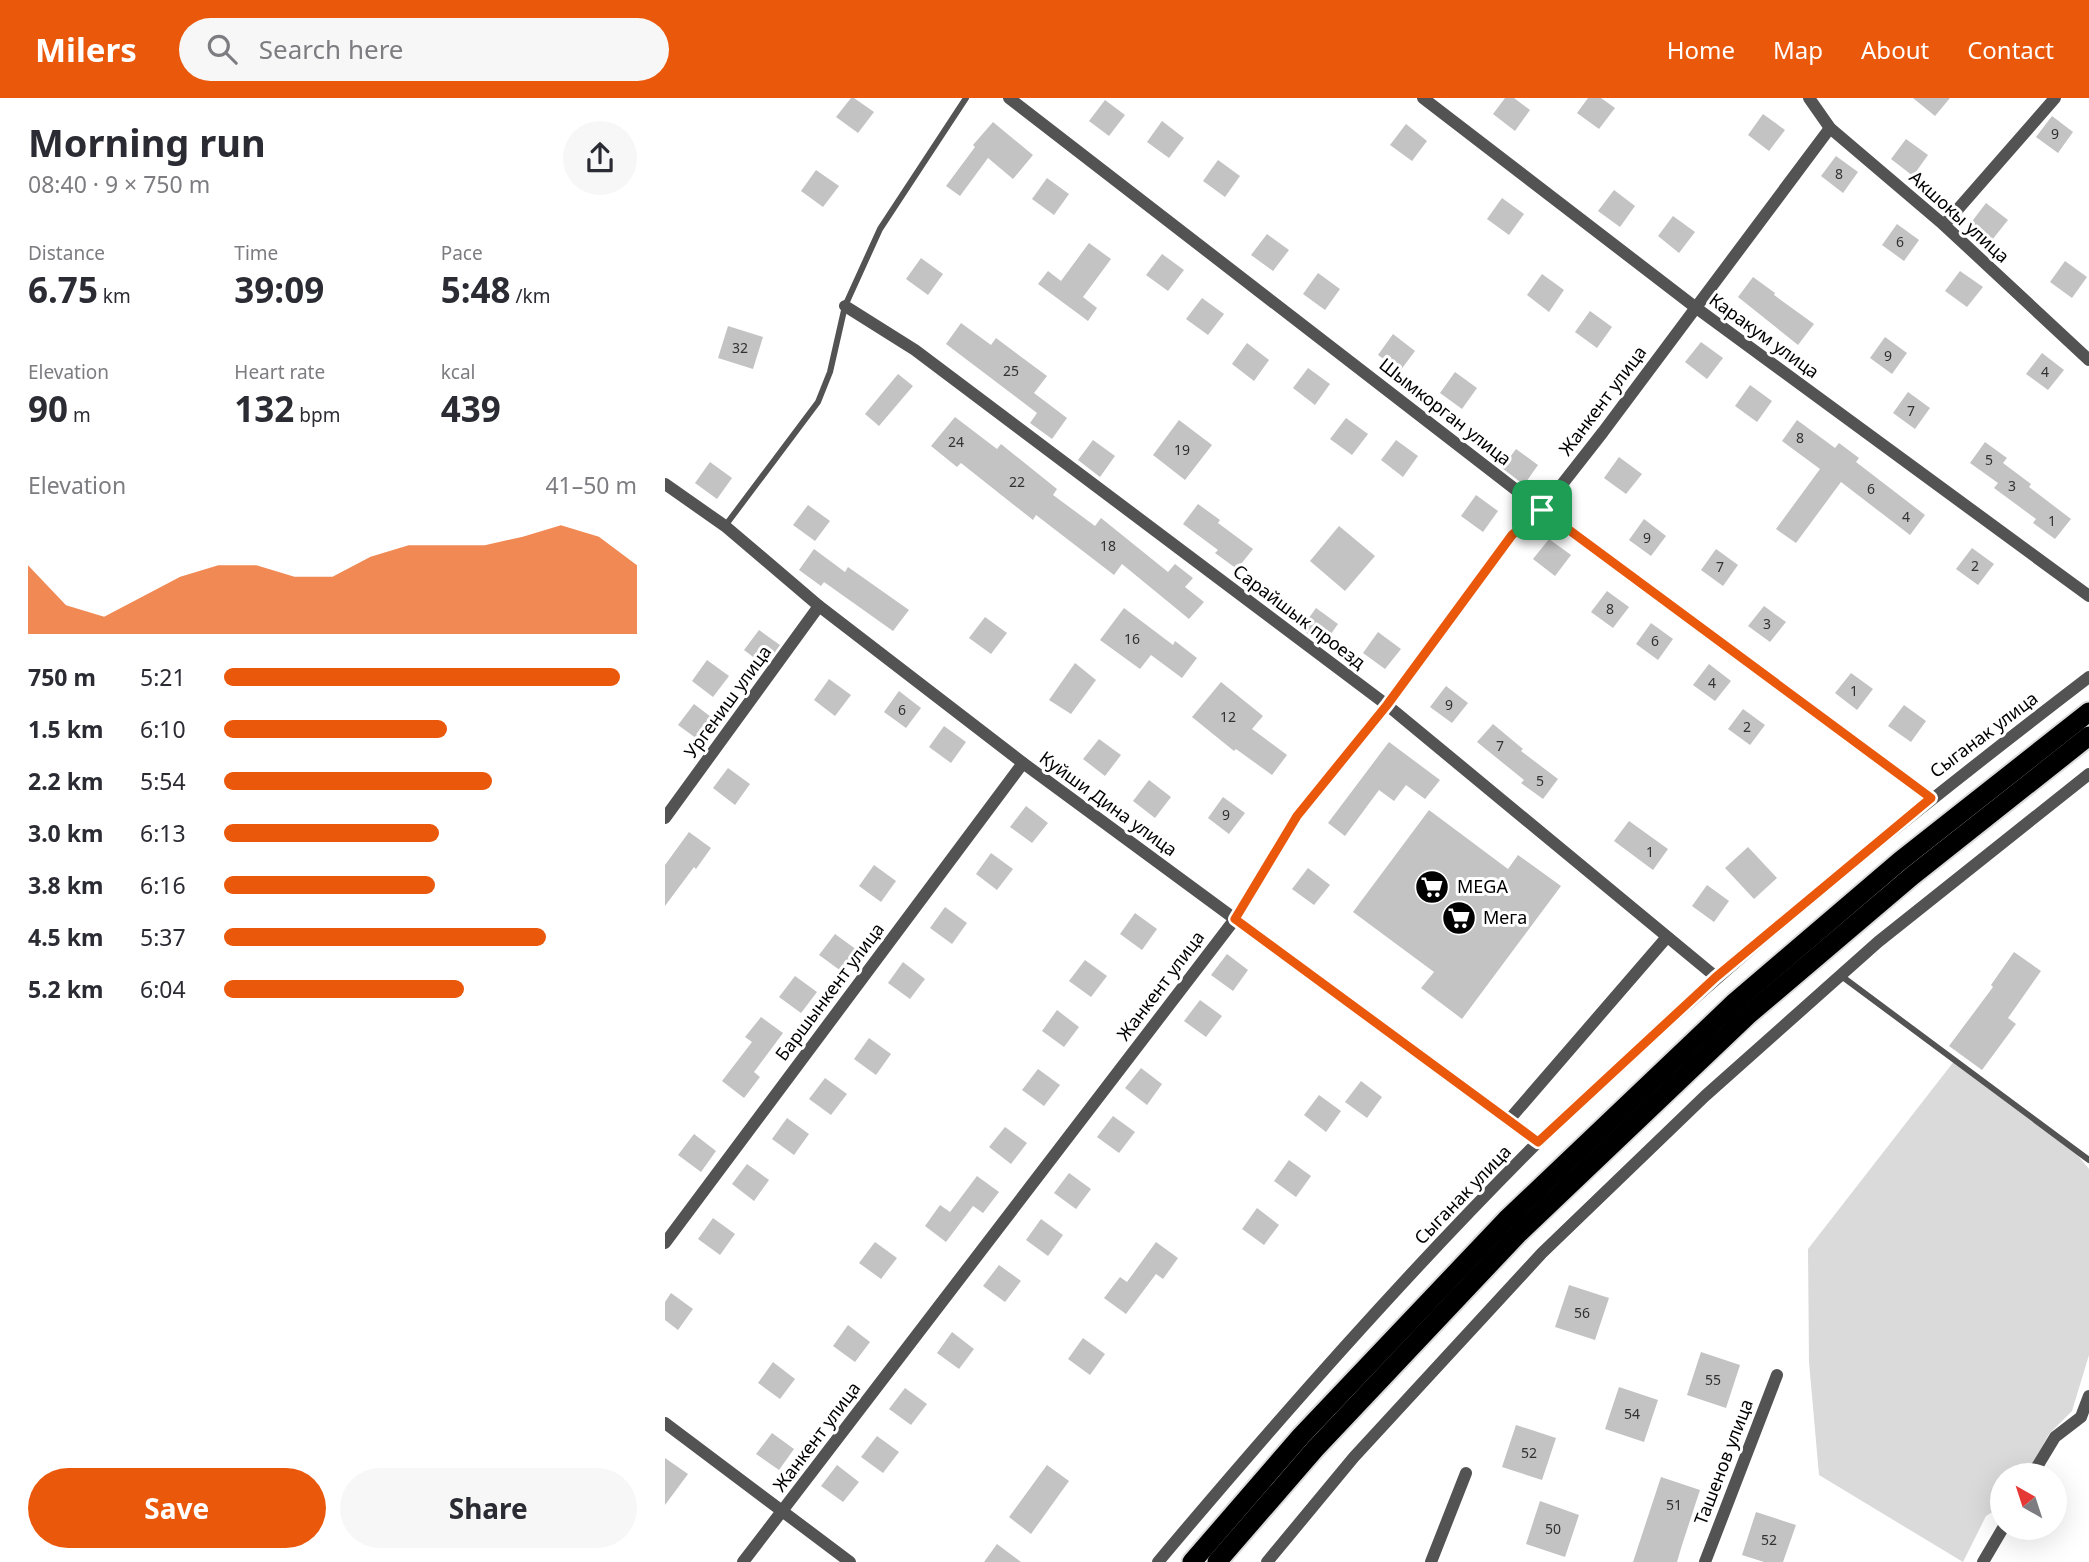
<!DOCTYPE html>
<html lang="en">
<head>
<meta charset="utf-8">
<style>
	:root { --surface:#fff; --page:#f7f7f7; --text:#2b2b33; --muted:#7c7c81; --accent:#ea580c }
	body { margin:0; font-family:"Noto Sans",sans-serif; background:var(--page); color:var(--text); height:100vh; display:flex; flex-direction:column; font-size:26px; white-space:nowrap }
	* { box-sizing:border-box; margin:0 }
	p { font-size:23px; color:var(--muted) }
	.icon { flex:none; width:38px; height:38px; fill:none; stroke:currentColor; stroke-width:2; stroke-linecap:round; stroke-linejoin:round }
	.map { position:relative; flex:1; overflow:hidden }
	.sheet { display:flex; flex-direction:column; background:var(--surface); width:665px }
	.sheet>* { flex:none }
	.needle { width:46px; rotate:321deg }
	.controls { position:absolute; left:1325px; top:1365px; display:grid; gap:14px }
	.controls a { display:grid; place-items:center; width:77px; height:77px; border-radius:50%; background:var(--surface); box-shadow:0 7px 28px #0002; font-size:35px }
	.pin { position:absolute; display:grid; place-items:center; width:60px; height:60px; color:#fff; margin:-30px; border-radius:14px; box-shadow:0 4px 10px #0006 }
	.round { display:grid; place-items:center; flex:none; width:74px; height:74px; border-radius:37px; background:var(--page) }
	.overview { display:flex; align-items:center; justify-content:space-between; height:119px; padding:0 28px }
	h1 { font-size:38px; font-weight:700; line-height:52px }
	.figures { display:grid; grid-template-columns:repeat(3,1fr); gap:10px; height:119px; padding:7px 28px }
	.figures div { display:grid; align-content:center }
	.figures b { font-size:35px; font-weight:700 }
	.figures small { font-size:19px; font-weight:400 }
	.figures p { font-size:19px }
	.chart { height:196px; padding:14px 28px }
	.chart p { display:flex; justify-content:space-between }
	.chart svg { width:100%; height:126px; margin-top:7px; fill:var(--accent); opacity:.7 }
	.button { display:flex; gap:14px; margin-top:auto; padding:14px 28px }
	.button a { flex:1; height:80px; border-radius:42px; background:var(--accent); color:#fff; font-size:28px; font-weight:700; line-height:80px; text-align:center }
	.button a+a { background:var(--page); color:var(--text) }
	ul { padding:0 28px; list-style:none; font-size:23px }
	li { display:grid; grid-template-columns:112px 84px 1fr; align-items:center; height:52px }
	li i { height:18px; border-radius:9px; background:var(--accent) }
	header { display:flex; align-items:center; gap:42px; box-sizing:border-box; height:98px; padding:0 35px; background:var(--accent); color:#fff }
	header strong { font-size:33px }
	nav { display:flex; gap:38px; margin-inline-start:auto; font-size:24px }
	.search { width:490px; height:63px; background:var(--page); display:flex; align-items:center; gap:18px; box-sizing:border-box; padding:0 24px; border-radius:38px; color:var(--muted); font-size:26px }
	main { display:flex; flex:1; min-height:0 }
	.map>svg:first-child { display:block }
</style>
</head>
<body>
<header>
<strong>Milers</strong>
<div class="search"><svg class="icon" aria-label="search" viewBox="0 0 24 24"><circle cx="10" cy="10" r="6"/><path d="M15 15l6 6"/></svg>Search here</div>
<nav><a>Home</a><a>Map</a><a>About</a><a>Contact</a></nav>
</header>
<main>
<section class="sheet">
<div class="overview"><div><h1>Morning run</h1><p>08:40 · 9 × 750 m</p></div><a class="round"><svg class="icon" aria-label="share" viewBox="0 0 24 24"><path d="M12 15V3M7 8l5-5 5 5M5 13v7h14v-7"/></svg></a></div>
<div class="figures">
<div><p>Distance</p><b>6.75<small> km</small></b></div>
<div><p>Time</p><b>39:09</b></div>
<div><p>Pace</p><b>5:48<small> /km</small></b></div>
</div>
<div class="figures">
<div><p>Elevation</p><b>90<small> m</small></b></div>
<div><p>Heart rate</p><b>132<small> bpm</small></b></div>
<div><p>kcal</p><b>439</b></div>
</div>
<div class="chart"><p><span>Elevation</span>41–50 m</p>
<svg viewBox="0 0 160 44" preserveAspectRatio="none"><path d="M0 44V20L10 34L20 38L30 31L40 24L50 20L60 20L70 24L80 24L90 17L100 13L110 13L120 13L130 10L140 6L150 10L160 20V44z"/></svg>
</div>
<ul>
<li><b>750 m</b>5:21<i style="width:96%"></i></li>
<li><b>1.5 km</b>6:10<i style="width:54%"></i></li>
<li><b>2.2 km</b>5:54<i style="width:65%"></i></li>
<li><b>3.0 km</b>6:13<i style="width:52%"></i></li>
<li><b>3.8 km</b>6:16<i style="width:51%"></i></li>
<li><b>4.5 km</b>5:37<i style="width:78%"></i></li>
<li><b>5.2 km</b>6:04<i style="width:58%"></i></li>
</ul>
<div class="button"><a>Save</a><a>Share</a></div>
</section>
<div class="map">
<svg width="1424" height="1464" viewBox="0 0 1424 1464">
	<rect width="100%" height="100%" fill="#fff"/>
	<!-- green -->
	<path fill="#dadada" d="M1290,962L1410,1054L1424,1071V1257L1407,1313L1384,1336L1361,1377H1337V1408L1321,1418L1298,1464L1154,1377L1144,1264L1143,1151Z"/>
	<!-- building -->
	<g fill="#c3c3c3">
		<path d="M186,0H189L209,14L193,35L171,19Z"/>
		<path d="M840,0H849L865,12L850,33L828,16Z"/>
		<path d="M923,0H936L950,10L934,31L912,15Z"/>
		<path d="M1248,0H1285L1270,18Z"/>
		<path d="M440,2L460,17L444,38L424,23Z"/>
		<path d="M1098,16L1120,32L1104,53L1083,37Z"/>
		<path d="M1387,18L1408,34L1393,55L1371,39Z"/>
		<path d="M497,23L519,40L504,60L482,44Z"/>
		<path d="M328,24L368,57L348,81L323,60L295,98L281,88L310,49L308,47Z"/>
		<path d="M741,26L762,43L747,63L725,47Z"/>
		<path d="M1241,41L1263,57L1248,78L1226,61Z"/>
		<path d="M1171,58L1193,74L1178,95L1156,78Z"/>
		<path d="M553,62L575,78L560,99L538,83Z"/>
		<path d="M151,72L174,88L158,109L136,93Z"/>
		<path d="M382,80L404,96L389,117L367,101Z"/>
		<path d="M949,92L970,108L955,129L933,113Z"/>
		<path d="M837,100L859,116L844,137L822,121Z"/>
		<path d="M1321,105L1343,122L1327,142L1305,126Z"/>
		<path d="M1008,118L1030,134L1014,155L993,138Z"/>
		<path d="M1232,126L1254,142L1239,163L1217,147Z"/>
		<path d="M602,136L624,152L608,173L586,157Z"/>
		<path d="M424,145L446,161L418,199L432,210L423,223L373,186L383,173L396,183Z"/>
		<path d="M497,156L519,172L503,193L481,177Z"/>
		<path d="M256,160L278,176L263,197L241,181Z"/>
		<path d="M1400,163L1422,179L1407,200L1385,184Z"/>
		<path d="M1295,173L1318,189L1302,209L1280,193Z"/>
		<path d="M653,175L675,191L660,212L638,196Z"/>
		<path d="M877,176L899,192L884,214L862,197Z"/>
		<path d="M1088,179L1110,195L1109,197L1149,226L1133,247L1073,199Z"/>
		<path d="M537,200L559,216L543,237L521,221Z"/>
		<path d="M925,213L947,229L932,250L910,234Z"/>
		<path d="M296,225L326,247L331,240L382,278L369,295L402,320L387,341L365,325L372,315L281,246Z"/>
		<path d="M63,228L98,239L88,271L53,260Z"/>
		<path d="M728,236L750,253L735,273L713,257Z"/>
		<path d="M1220,239L1242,255L1227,276L1205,260Z"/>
		<path d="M1036,244L1058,260L1042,281L1020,264Z"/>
		<path d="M582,245L604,262L589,283L567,266Z"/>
		<path d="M1377,255L1399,272L1383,292L1361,276Z"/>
		<path d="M643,270L665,286L650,307L628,290Z"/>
		<path d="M790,274L812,290L797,311L775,295Z"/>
		<path d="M233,276L248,288L214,328L200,316Z"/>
		<path d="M1085,287L1107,303L1092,324L1070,308Z"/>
		<path d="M1243,294L1265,310L1250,331L1228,315Z"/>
		<path d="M290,319L332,351L336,346L392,391L388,397L430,428L436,420L503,474L510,466L528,480L520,489L539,504L524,521L457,466L449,477L371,417L368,422L296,365L292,369L266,348Z"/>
		<path d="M681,320L703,336L687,357L665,341Z"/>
		<path d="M514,322L547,347L520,382L488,357Z"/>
		<path d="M1132,322L1170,350L1174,345L1194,360L1191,364L1260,417L1245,437L1176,384L1131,445L1111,431L1155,371L1117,343Z"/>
		<path d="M428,342L450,358L435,379L413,362Z"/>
		<path d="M731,342L753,358L738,379L716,362Z"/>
		<path d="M1320,344L1342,360L1338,365L1366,386L1364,389L1406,421L1390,441L1368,425L1371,421L1329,390L1333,385L1305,365Z"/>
		<path d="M851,351L873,367L859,387L837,370Z"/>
		<path d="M954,359L977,376L961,396L939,380Z"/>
		<path d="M45,364L67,380L52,401L30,385Z"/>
		<path d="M811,397L833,413L818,434L796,418Z"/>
		<path d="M533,406L555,422L553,425L588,451L572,471L550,455L553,452L518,426Z"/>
		<path d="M143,407L165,423L150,443L128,427Z"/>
		<path d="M979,421L1001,438L986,458L964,442Z"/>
		<path d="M674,428L710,458L680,493L645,463Z"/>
		<path d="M884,441L906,457L890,478L868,461Z"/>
		<path d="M1307,450L1329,466L1313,487L1291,471Z"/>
		<path d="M149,451L180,474L183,469L244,512L228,533L159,484L156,488L134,472Z"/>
		<path d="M1051,451L1073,467L1058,488L1036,472Z"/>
		<path d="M942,493L964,509L948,530L926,514Z"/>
		<path d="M1099,508L1121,524L1105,544L1083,528Z"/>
		<path d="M459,510L508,547L510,543L532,560L517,580L486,557L475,571L435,542Z"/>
		<path d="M651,510L673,526L658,547L636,531Z"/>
		<path d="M320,519L342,535L326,556L304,540Z"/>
		<path d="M986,525L1008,541L993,562L971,546Z"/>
		<path d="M94,532L115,547L100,568L79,552Z"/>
		<path d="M713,534L736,551L720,571L698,555Z"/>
		<path d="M42,562L64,578L48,599L27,583Z"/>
		<path d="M410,565L431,582L406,616L384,602Z"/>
		<path d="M1044,566L1066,583L1050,603L1028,587Z"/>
		<path d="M1186,575L1208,591L1192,612L1170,595Z"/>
		<path d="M164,581L186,597L170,618L149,602Z"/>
		<path d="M556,584L598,618L587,631L622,657L607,677L571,651L569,653L527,619Z"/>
		<path d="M781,588L803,605L787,625L765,609Z"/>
		<path d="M234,593L256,610L241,630L219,614Z"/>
		<path d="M29,606L50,622L35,643L13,627Z"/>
		<path d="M1239,607L1261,623L1246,644L1223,628Z"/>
		<path d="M1078,611L1100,627L1085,647L1063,631Z"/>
		<path d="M828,626L858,651L856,653L893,681L878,701L856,685L859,682L812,644Z"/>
		<path d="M279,628L301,644L286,665L264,649Z"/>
		<path d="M434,641L456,657L440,678L418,661Z"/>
		<path d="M724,644L775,682L760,701L741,687L729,703L714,692L680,738L663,725Z"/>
		<path d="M63,670L85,686L70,707L48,690Z"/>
		<path d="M484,682L506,699L490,720L468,703Z"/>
		<path d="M558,699L580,715L564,736L543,720Z"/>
		<path d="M361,708L383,725L367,745L345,729Z"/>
		<path d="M764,712L843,771L853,757L896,788L797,921L756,890L769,874L688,814Z"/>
		<path d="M964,723L1003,751L988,772L949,743Z"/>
		<path d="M24,734L46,750L31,771L29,769L0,808V767Z"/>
		<path d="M1083,749L1112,780L1089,801L1060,770Z"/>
		<path d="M326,755L348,771L332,792L311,776Z"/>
		<path d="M209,767L231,783L216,804L194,788Z"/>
		<path d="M643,770L665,787L649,807L627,791Z"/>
		<path d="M1042,787L1064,803L1049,824L1027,808Z"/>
		<path d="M280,809L302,825L287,846L265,830Z"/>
		<path d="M470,815L492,831L477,852L455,836Z"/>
		<path d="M170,836L192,852L176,873L154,857Z"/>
		<path d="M1349,854L1376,873L1343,920L1351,926L1317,972L1284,948L1328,889L1326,887Z"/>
		<path d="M562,856L583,872L568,893L546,877Z"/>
		<path d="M420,862L442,878L426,899L404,883Z"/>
		<path d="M238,864L260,881L245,901L223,885Z"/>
		<path d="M130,878L152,894L136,915L114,899Z"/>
		<path d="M535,902L557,918L541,939L519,923Z"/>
		<path d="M392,912L414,929L399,949L377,933Z"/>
		<path d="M96,919L118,935L89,974L95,979L79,1000L57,983L87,944L80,939Z"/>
		<path d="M204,940L226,956L211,977L189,961Z"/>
		<path d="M476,970L497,986L482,1007L460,990Z"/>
		<path d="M373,971L395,987L379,1008L357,992Z"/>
		<path d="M160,980L182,996L166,1017L144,1001Z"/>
		<path d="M696,983L717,999L702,1020L680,1004Z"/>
		<path d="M654,997L676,1013L661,1034L639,1017Z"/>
		<path d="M448,1018L470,1034L454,1055L432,1039Z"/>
		<path d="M122,1020L144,1036L129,1057L107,1041Z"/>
		<path d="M340,1029L362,1045L346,1066L324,1049Z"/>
		<path d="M29,1036L51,1053L36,1074L13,1057Z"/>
		<path d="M624,1062L646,1078L631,1099L609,1083Z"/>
		<path d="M82,1066L104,1082L89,1103L67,1086Z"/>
		<path d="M404,1075L426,1091L411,1111L389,1095Z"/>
		<path d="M312,1078L334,1094L318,1115L308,1108L281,1144L260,1128L275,1107L285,1114Z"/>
		<path d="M592,1110L614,1127L599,1147L577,1131Z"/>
		<path d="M48,1120L70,1136L55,1157L33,1141Z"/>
		<path d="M376,1121L398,1137L383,1158L361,1142Z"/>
		<path d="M210,1144L232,1160L216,1181L194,1165Z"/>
		<path d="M491,1144L513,1160L498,1181L491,1176L461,1216L439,1200L455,1179L462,1184Z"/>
		<path d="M334,1167L356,1183L340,1204L318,1188Z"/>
		<path d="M904,1187L944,1200L930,1242L890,1229Z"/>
		<path d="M6,1195L28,1211L13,1232L0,1222V1204Z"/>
		<path d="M183,1227L205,1244L190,1264L168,1248Z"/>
		<path d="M287,1234L309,1251L294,1271L272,1255Z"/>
		<path d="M418,1240L440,1256L425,1277L403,1261Z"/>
		<path d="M1036,1254L1075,1267L1061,1310L1022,1297Z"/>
		<path d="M108,1264L130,1281L115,1301L93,1285Z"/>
		<path d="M954,1289L993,1302L979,1344L940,1331Z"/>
		<path d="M240,1290L262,1306L246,1327L224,1311Z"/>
		<path d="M851,1327L891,1340L877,1382L837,1369Z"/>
		<path d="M107,1335L129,1351L114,1372L91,1356Z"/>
		<path d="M212,1338L234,1354L218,1375L196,1359Z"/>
		<path d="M0,1360L23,1376L0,1407Z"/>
		<path d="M172,1367L194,1384L178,1404L156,1388Z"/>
		<path d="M382,1367L404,1383L366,1436L344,1419Z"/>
		<path d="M996,1379L1035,1392L1017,1447L1012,1464H968Z"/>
		<path d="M875,1403L914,1417L900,1459L861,1446Z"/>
		<path d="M1091,1414L1131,1427L1118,1464H1099L1077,1457Z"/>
		<path d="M332,1446L356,1464H319Z"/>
	</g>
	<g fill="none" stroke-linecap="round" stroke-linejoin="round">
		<!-- trunk casing -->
		<g stroke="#dbdbdb" stroke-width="23">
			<g id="trunk">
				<path d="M527,1464L636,1338L841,1122L1070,904L1235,763L1424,614"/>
				<path d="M552,1464L650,1351L854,1135L1082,918L1247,778L1424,638"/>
			</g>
		</g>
		<!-- service -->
		<g stroke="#535353" stroke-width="6">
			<path d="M60,428L153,304L165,274L180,208L215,131L301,0"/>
			<path d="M1175,877L1424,1062"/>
		</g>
		<!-- minor -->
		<g stroke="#535353" stroke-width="12">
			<path d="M344,0L877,412L1266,700"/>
			<path d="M758,0L1030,209L1424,498"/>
			<path d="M1144,0L1165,30L1279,127L1424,262"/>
			<path d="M1279,127L1390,0"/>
			<path d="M180,208L250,252L722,607L1051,879"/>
			<path d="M0,386L60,428L154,508L358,665L873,1044"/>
			<path d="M0,720L154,508"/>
			<path d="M843,1023L1002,839"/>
			<path d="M0,1145L358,665"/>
			<path d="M0,1325L185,1464"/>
			<path d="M1367,1377L1390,1339L1416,1319L1424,1298"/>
			<path d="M78,1464L570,821L632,718L722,607L847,437L877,412L938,334L1165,30"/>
			<path d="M493,1464C614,1320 738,1179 871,1046C901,1016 934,987 966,958C1112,823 1266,700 1424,579"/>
			<path d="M602,1464L689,1359L877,1155L1040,998L1213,844L1424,676"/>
			<path d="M766,1464L801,1375"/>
			<path d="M1040,1464L1112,1277"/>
			<path d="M1318,1464L1338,1430"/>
		</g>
		<!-- trunk -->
		<use href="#trunk" stroke="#000" stroke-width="19"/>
	</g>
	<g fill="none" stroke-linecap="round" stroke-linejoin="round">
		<!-- route casing -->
		<g stroke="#fff" stroke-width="14">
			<path id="route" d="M877,412L1266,700L1051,879L873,1044L570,821L632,718L722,607L847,437Z"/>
		</g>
		<!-- route -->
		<use href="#route" stroke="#ea580c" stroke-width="9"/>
	</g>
	<!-- icons -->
	<defs>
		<g id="supermarket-disc" transform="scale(1.75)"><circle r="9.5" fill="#000" stroke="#fff"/><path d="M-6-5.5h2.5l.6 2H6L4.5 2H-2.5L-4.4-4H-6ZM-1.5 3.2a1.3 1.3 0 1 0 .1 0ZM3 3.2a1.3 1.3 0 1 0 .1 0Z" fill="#fff"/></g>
	</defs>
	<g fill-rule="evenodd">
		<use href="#supermarket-disc" x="767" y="789"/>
		<use href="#supermarket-disc" x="794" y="820"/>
	</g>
	<g text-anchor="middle" stroke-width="6" stroke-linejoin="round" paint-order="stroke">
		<!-- number labels -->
		<g font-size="14" fill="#313131">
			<text x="1390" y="41">9</text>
			<text x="1174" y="81">8</text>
			<text x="1235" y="149">6</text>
			<text x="75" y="255">32</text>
			<text x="1223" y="263">9</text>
			<text x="346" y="278">25</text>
			<text x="1380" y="279">4</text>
			<text x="1246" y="318">7</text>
			<text x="1135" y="345">8</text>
			<text x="291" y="349">24</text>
			<text x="517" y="357">19</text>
			<text x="1324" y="367">5</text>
			<text x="352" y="389">22</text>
			<text x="1347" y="393">3</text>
			<text x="1206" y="396">6</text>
			<text x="1241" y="424">4</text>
			<text x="1387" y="428">1</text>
			<text x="982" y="445">9</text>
			<text x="443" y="453">18</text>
			<text x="1310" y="473">2</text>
			<text x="1055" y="474">7</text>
			<text x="945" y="516">8</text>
			<text x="1102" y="531">3</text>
			<text x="467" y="546">16</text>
			<text x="990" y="548">6</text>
			<text x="1047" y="590">4</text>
			<text x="1189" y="598">1</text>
			<text x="784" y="612">9</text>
			<text x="237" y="617">6</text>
			<text x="563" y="624">12</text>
			<text x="1082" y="634">2</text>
			<text x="835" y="653">7</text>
			<text x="875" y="688">5</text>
			<text x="561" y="722">9</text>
			<text x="985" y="759">1</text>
			<text x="917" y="1220">56</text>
			<text x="1048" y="1287">55</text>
			<text x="967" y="1321">54</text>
			<text x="864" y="1360">52</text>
			<text x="1009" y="1412">51</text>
			<text x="888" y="1436">50</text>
			<text x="1104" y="1447">52</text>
		</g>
		<!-- street labels -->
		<g font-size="18" fill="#000" stroke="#fff">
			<text transform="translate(1294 119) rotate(42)" y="6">Акшокы улица</text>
			<text transform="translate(1099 238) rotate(36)" y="6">Каракум улица</text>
			<text transform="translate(938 303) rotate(-53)" y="6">Жанкент улица</text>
			<text transform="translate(780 314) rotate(38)" y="6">Шымкорган улица</text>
			<text transform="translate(634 519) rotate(37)" y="6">Сарайшык проезд</text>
			<text transform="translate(63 604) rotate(-54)" y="6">Ургениш улица</text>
			<text transform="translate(1319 637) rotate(-37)" y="6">Сыганак улица</text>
			<text transform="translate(443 706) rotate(36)" y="6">Куйши Дина улица</text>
			<text transform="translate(496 888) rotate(-53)" y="6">Жанкент улица</text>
			<text transform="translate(165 894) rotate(-53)" y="6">Баршынкент улица</text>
			<text transform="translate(798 1097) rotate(-46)" y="6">Сыганак улица</text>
			<text transform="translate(152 1339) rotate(-53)" y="6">Жанкент улица</text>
			<text transform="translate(1059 1364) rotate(-69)" y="6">Ташенов улица</text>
		</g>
		<!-- poi labels -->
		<g font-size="18" fill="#000" stroke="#fff" text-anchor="start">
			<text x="792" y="795">MEGA</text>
			<text x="818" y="826">Мега</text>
		</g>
	</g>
</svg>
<div class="controls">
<a><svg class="needle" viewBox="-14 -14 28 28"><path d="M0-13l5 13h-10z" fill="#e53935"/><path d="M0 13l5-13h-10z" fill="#7c7c81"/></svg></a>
</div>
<div class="pin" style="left:877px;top:412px;background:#1e9e55"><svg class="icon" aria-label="arrive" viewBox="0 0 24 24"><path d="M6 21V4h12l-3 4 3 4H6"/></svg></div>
</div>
</main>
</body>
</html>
